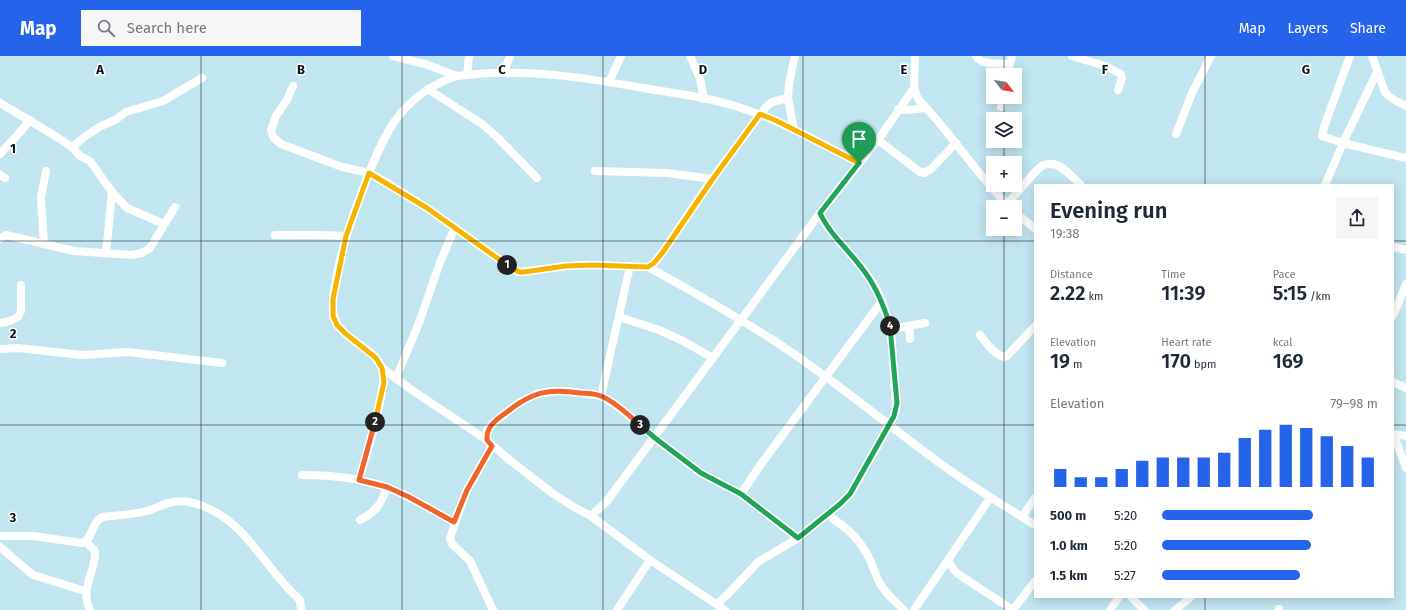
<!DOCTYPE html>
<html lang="en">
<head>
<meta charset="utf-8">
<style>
	:root { --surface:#fff; --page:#f6f6f7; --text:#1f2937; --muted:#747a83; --accent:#2563eb }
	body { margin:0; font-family:"Fira Sans",sans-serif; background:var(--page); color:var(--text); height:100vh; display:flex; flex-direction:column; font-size:15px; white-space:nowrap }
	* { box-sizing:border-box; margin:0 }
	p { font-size:13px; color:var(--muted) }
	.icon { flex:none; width:22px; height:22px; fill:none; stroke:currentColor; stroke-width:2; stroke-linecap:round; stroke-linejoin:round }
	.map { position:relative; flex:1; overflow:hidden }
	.sheet { position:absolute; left:1034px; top:128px; width:360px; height:414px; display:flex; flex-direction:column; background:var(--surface); border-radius:0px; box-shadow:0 2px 10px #0003 }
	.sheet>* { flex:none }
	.needle { width:26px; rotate:121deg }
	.buttons { position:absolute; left:986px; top:12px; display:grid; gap:8px }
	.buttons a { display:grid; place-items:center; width:36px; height:36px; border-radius:0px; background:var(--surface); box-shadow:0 2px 10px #0003; font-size:20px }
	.pin { position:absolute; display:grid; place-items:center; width:34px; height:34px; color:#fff; margin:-41px -17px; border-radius:50% 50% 50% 0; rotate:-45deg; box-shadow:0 0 4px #0007 }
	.pin .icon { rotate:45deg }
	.km { position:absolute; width:20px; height:20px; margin:-10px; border-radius:50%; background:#222; color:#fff; font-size:11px; line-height:20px; text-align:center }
	.round { display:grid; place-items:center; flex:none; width:42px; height:42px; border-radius:0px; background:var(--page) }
	.head { display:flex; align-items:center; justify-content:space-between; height:68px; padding:0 16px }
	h1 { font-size:22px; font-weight:600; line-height:30px }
	.figures { display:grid; grid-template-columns:repeat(3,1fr); gap:6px; height:68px; padding:4px 16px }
	.figures div { display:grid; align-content:center }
	.figures b { font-size:20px; font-weight:600 }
	.figures small { font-size:11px; font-weight:400 }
	.figures p { font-size:11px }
	.chart { height:112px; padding:8px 16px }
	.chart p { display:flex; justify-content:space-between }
	.chart svg { width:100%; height:72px; margin-top:4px; stroke:var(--accent); stroke-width:6 }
	ul { padding:0 16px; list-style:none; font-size:13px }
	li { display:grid; grid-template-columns:64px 48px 1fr; align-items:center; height:30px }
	li i { height:10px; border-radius:5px; background:var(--accent) }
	header { display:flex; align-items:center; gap:24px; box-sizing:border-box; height:56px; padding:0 20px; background:var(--accent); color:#fff }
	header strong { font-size:19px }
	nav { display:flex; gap:22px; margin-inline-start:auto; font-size:14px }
	.search { width:280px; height:36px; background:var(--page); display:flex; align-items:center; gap:10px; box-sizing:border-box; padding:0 14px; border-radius:0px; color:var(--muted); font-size:15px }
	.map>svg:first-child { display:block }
</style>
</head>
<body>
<header>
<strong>Map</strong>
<div class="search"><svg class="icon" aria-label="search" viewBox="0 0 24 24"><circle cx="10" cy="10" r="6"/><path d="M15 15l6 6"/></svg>Search here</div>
<nav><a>Map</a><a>Layers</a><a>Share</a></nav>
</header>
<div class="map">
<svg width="1406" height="554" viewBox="0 0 1406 554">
	<rect width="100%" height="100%" fill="#c1e6f0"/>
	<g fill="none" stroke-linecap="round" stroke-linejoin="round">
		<!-- minor -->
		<g stroke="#fff" stroke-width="8">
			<path d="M393,0L425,8L457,20"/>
			<path d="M690,0L700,23L704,43"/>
			<path d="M915,0L914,32L918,43L937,64L985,124L1009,151"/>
			<path d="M976,0C981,10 1000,7 1010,8"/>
			<path d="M1072,0L1105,10L1121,18L1122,22L1118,34"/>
			<path d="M1350,0L1324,71L1322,80L1343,87L1406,102"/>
			<path d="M1372,0L1385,36C1390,43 1398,46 1406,50"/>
			<path d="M504,16L510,0"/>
			<path d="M467,19L469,0"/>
			<path d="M1007,19L1012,0"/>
			<path d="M609,26L621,0"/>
			<path d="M293,30L287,44L276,60L271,74L273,81L281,88L342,111L369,117L391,129L427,152L513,213L519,216L566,210L592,209L648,211L654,207L663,195L712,123L766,51L772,46L788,42"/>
			<path d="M428,33L482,68L496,80L537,122"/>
			<path d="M0,47L52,78L72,91L80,100L90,105L112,136L127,152L164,168"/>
			<path d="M1001,51L1003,41"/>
			<path d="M898,53L907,54L926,52"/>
			<path d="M794,74L788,42L789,27L795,0"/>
			<path d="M1176,78L1192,37L1211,0"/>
			<path d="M878,84L920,116L924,117L931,113L956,87"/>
			<path d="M72,91L87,79L101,70L115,64L126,56L163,45L202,22"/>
			<path d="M0,98L21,75L30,64"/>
			<path d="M595,115L667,117L712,123"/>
			<path d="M0,119L5,122"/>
			<path d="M1325,129L1343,87L1377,16"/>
			<path d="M1006,149C1015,140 1035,114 1043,109C1046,108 1050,108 1053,108C1064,110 1073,122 1081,129"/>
			<path d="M1015,156L1035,173"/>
			<path d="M275,179H321L346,180"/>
			<path d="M0,183L6,179L74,195L132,199L142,197L150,192L175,151"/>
			<path d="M44,188L41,141L46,115"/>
			<path d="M1393,191L1406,194"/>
			<path d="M106,197L112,136"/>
			<path d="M648,211C690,234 732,258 773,284C832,322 885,367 941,408C971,430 1003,449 1035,469"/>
			<path d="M1393,260L1406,228"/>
			<path d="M619,261L659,274L683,285L713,302"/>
			<path d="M0,267L10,265L18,261L21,255V229"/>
			<path d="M909,270L910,283"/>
			<path d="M891,273L925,267"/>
			<path d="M980,279C987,288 993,297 1004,301L1007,300L1035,270"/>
			<path d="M0,293L18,292L82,299L128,296L222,307"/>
			<path d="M382,312L416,337L487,384"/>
			<path d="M396,322L419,267L439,209L455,171"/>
			<path d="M1393,326L1406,332"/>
			<path d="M601,340L630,210"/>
			<path d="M1393,378L1406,380"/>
			<path d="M1394,379L1406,412"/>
			<path d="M492,390L467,434L450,482L452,488L470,505L493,554"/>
			<path d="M302,419C330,419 360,422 386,431C410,440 432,454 454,466"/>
			<path d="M359,424C365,403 389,330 382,311C380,306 375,301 371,297C350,280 330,275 333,243C337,206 349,170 362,135C371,111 380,88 394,66C403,53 416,41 430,32C438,28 449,21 458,20C464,19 470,19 476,18C534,13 592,23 649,33C680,38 712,42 741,52C782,65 821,87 859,107"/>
			<path d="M741,438L761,408L882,245"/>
			<path d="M827,459C848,472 861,484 871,506C874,513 876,520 879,526C885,537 895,546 904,554"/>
			<path d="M591,460L607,445L820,157L878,84L914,32"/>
			<path d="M1022,461L1035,442"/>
			<path d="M360,464C377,455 381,448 387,431"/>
			<path d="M0,480H33L82,487C93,484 91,467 102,461C117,459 133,459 147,455C156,453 164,447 173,446C182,444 192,446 200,449C247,465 265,514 300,544L301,554"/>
			<path d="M86,486L95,495V500C93,519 80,535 90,554"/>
			<path d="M0,491L33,519L85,535"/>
			<path d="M948,504L954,514L958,518L1013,554"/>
			<path d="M1131,541L1144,554"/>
			<path d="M717,548L728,538L758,506L798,482L840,448L850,438L862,417L890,369L896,354L891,273L882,245L875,230L864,214L833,178L824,166L820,157"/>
			<path d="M617,554L650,504"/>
			<path d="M725,554L650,504L591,460L574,451L552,437L507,402L487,384V374L492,368L520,346L536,338L553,335H567L601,340L618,351L655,382L701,417L741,438L798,482"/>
			<path d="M914,554L990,442"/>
			<path d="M1013,554L1035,525"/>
			<path d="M1110,554L1119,541"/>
			<path d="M1175,554L1191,541"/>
			<path d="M1279,554V553"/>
		</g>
	</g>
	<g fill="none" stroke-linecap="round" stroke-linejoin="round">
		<!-- split-1 casing -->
		<g stroke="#fff" stroke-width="8">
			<path id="split-1" d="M507,209L519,216H524L566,210L592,209L648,211L654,207L663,196L712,124L760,58L777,65L859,107"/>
		</g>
		<!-- split-2 casing -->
		<g stroke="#fff" stroke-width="8">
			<path id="split-2" d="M375,366L384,326L382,312L376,302L346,278L337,269L333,260V243L346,180L369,117L427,152L507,209"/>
		</g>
		<!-- split-3 casing -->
		<g stroke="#fff" stroke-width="8">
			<path id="split-3" d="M375,366L359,424L387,431L409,441L454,466L467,434L492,390L487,384C486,370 496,364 507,356C532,336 548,332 580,337C587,337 595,338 601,340C614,345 630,360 640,369"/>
		</g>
		<!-- split-4 casing -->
		<g stroke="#fff" stroke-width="8">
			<path id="split-4" d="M640,369L655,382L701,417L741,438L798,482L840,448L850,438L894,360L897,347L890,270"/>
		</g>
		<!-- split-5 casing -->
		<g stroke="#fff" stroke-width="8">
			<path id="split-5" d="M859,107L820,157C830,179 850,195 864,215C877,232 884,250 890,270"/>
		</g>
		<!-- split-1 -->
		<use href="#split-1" stroke="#f5b400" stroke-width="5"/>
		<!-- split-2 -->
		<use href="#split-2" stroke="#f5b400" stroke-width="5"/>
		<!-- split-3 -->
		<use href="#split-3" stroke="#f0652b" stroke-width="5"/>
		<!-- split-4 -->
		<use href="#split-4" stroke="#22a559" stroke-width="5"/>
		<!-- split-5 -->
		<use href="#split-5" stroke="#22a559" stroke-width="5"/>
	</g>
	<!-- grid -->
	<path fill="none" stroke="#09161a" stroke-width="1" stroke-opacity="0.55" d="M201,0V554M402,0V554M603,0V554M803,0V554M1004,0V19M1205,0V129M1004,41V63M1004,85V107M1004,129V151M1004,173V554M0,185H1035M1393,185H1406M0,369H1035M1393,369H1406M1205,541V554"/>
	<g font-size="13" text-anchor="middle" font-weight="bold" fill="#09161a" stroke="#fff" stroke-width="3" stroke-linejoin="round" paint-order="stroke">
		<text x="100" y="18">A</text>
		<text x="301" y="18">B</text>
		<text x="502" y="18">C</text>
		<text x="703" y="18">D</text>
		<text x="904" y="18">E</text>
		<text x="1105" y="18">F</text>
		<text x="1306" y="18">G</text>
		<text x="13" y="97">1</text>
		<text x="13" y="282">2</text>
		<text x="13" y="466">3</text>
	</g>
</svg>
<div class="buttons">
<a><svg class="needle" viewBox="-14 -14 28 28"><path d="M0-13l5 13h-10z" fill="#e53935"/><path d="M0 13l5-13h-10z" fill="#747a83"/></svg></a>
<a><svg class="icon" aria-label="layers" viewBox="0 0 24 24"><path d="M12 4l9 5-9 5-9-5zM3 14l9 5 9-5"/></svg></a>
<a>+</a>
<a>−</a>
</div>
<div class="pin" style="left:859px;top:107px;background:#1e9e55"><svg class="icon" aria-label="arrive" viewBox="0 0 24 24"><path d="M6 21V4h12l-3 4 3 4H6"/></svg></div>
<b class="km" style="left:507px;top:209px">1</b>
<b class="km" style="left:375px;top:366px">2</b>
<b class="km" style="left:640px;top:369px">3</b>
<b class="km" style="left:890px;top:270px">4</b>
<section class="sheet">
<div class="head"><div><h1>Evening run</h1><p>19:38</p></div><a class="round"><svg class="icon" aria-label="share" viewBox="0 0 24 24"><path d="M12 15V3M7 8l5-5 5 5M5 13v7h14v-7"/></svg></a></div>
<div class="figures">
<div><p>Distance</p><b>2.22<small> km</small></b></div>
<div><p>Time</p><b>11:39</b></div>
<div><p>Pace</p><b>5:15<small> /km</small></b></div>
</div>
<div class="figures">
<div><p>Elevation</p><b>19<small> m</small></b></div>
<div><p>Heart rate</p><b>170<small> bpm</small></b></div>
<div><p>kcal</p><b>169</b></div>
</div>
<div class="chart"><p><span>Elevation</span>79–98 m</p>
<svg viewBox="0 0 160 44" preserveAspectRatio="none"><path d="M5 44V33M15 44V38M25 44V38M35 44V33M45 44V28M55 44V26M65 44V26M75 44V26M85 44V23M95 44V14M105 44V9M115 44V6M125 44V8M135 44V13M145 44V19M155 44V26"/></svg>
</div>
<ul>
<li><b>500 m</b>5:20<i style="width:70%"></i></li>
<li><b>1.0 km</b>5:20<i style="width:69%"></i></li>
<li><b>1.5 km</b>5:27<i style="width:64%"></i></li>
</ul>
</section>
</div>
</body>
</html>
